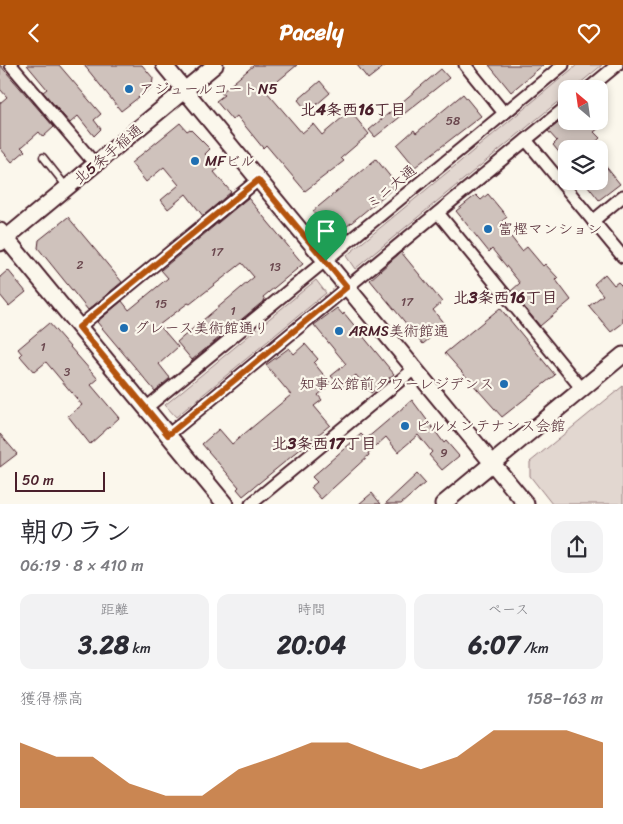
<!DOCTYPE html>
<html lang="ja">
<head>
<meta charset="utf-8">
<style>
	:root { --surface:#fff; --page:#f2f2f3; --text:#2b2b33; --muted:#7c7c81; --accent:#b45309 }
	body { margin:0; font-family:Sriracha,"Klee One",sans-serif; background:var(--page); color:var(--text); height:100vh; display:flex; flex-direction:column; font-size:19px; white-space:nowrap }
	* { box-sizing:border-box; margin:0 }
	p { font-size:16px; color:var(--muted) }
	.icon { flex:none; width:28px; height:28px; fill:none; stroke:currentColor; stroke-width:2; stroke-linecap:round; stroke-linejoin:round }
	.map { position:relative; height:439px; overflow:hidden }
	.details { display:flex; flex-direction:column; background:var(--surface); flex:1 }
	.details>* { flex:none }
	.needle { width:32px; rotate:331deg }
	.fabs { position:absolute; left:558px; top:15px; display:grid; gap:10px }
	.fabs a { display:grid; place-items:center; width:50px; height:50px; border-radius:10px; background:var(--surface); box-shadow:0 2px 8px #0003; font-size:25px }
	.scale { position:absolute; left:15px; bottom:12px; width:90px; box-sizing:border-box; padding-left:5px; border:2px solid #4a1f2b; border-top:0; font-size:14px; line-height:18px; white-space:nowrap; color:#4a1f2b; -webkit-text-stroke:4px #fbf7ec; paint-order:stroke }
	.pin { position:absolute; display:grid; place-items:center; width:42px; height:42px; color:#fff; margin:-51px -21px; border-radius:50% 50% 50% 0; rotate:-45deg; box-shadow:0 0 5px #0007 }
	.pin .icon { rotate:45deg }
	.round { display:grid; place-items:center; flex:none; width:52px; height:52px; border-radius:15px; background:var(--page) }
	.head { display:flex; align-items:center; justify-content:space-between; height:85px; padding:0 20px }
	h1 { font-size:28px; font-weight:700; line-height:38px }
	.figures { display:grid; grid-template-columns:repeat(3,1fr); gap:8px; height:85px; padding:5px 20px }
	.figures div { display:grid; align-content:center; border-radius:12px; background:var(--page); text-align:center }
	.figures b { font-size:25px; font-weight:700 }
	.figures small { font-size:14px; font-weight:400 }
	.figures p { font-size:14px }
	.chart { height:140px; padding:10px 20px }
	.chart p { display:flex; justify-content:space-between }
	.chart svg { width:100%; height:90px; margin-top:5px; fill:var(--accent); opacity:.7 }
	header { display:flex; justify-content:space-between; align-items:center; height:65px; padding:0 20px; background:var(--accent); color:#fff; font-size:22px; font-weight:700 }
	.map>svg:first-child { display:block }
</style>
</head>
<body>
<header><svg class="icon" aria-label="back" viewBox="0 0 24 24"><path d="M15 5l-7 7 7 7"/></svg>Pacely<svg class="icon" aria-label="heart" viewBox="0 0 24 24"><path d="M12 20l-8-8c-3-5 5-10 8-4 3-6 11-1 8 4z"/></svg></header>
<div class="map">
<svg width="623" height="439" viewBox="0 0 623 439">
	<rect width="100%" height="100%" fill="#fbf7ec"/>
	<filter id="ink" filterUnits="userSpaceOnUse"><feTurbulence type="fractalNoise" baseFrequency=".02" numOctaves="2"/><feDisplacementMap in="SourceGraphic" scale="10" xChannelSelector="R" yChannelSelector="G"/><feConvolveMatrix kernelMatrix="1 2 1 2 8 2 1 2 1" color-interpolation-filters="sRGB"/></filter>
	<g filter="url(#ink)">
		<!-- green -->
		<g fill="#e2d7d0" stroke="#967b7e">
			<path d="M577,0H602L573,24H566V30L355,204L346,191Z"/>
			<path d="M316,215L326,228L176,352L165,340Z"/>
			<path d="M623,321V439H552L530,411V397Z"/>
		</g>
		<!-- building -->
		<g fill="#cfc2bc" stroke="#4a1f2b">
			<path d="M0,0L54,62L43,72L39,67L23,81L21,82L25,86L12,97L0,83V38L7,32L0,24Z"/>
			<path d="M27,0H59L101,49L94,55L101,64L94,71L78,51L70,58L43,27L47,24Z"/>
			<path d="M84,0H142L153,13L152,22L121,46Z"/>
			<path d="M254,0H297L266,26L302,68L313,59L322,70L350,46L369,69L341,93L344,96L305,126L266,80L263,83L237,51L232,55L216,36L224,30L221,28Z"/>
			<path d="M357,0H386L368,14Z"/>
			<path d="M489,0H543L511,27Z"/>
			<path d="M441,4L449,13L375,72L369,65Z"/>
			<path d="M320,16L330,28L308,47L298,35Z"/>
			<path d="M463,29L481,51L415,102L397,80L414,65L416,68Z"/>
			<path d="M566,52V56H608L594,67L600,73L588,84H566V96L553,80L557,76L548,66Z"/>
			<path d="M180,58L187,66L190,64L210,84L205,89L218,104L214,107L231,127L203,151L186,129L168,144L161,135L179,120L164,102L146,117L131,98Z"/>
			<path d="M599,93L620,119L599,135L584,116H599Z"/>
			<path d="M376,94L397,120L334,172L313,146Z"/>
			<path d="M488,129L507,152L500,158L522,186L527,182L543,201L545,199L558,213L556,215L571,235L540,261L511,226L520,218L492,184L489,187L456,146L476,130L481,135Z"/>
			<path d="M248,133L303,199L263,232L265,235L192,295L177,277L254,212L242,198L190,239L188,238L159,260L178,282L159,299L170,313L155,326L97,257L122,236L129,245L168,213L161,205Z"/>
			<path d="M68,152L122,217L88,245L38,183L39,175Z"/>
			<path d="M401,187L442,237L433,245L445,260L423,279L370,215Z"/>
			<path d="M8,205L26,227L9,241L0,230V212Z"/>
			<path d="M605,209L614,220L618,217L623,222V258L611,267L589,241L603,230L594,219Z"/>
			<path d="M337,243L343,250L344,248L394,309L371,328L356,310L341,322L331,311L346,299L314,260Z"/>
			<path d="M500,243L555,310L502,352L445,288Z"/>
			<path d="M49,258L98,314L91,320L119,353L90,379L68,351L82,340L46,297L34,307L20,291L22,289L18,284Z"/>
			<path d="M305,279L318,294L314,298L331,319L318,330L322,335L314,341L330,360L243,431L237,424L239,422L202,379L219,364L232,379L291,330L266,300L289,283L294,289Z"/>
			<path d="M412,335L444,378L446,376L459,391L442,405L429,390L432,387L418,370L398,387L386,372L368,388L369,390L321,434L311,422L317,417L312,412L361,369L366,374Z"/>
			<path d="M0,369L17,389L0,402Z"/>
			<path d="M417,409L425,418L401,439H385Z"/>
			<path d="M372,428L381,439H359Z"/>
		</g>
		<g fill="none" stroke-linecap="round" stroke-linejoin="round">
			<!-- service casing -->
			<g stroke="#4a1f2b" stroke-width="9">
				<path id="service" d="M43,92L66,121"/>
			</g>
			<!-- minor casing -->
			<g stroke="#4a1f2b" stroke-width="15">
				<g id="minor">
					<path d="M11,0L95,99"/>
					<path d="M465,0L504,48"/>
					<path d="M588,24L617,0"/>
					<path d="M526,75L623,192"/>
					<path d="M438,148L582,324"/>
					<path d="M593,156L623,131"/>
					<path d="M79,262L258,115"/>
					<path d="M146,343L563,0"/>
					<path d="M168,370L566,42"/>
					<path d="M251,439L414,304"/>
				</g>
			</g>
			<!-- tertiary casing -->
			<g stroke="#4a1f2b" stroke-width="19">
				<g id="tertiary">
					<path d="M164,0L526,439"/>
					<path d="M0,166L225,439"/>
					<path d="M0,178L215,0"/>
					<path d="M443,439L623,290"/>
				</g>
			</g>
			<!-- service -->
			<use href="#service" stroke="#fbf7ec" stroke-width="5.5"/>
			<!-- minor -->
			<use href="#minor" stroke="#fbf7ec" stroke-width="11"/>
			<!-- tertiary -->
			<use href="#tertiary" stroke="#fbf7ec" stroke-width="15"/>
		</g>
	</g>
	<g fill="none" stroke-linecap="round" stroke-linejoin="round" filter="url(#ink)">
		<!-- route casing -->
		<g stroke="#fff" stroke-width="10">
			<path id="route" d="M258,115L347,222L168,370L79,262Z"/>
		</g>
		<!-- route -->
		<use href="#route" stroke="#b45309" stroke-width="6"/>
	</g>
	<!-- markers -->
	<g fill="#1f6fb2" stroke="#fbf7ec" stroke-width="2">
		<circle cx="129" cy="24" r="5"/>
		<circle cx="195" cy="96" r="5"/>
		<circle cx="488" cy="164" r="5"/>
		<circle cx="124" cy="263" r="5"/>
		<circle cx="339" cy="266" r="5"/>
		<circle cx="504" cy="319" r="5"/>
		<circle cx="405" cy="361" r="5"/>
	</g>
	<g text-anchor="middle" stroke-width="4.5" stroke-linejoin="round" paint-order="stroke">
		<!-- number labels -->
		<g font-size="12" fill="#6b484f">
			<text x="453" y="60">58</text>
			<text x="217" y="191">17</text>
			<text x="80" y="204">2</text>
			<text x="275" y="206">13</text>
			<text x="407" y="241">17</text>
			<text x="161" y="243">15</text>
			<text x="233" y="250">1</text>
			<text x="43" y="286">1</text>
			<text x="67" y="311">3</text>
			<text x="444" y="392">9</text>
		</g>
		<!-- poi labels -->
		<g font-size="15" fill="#4a1f2b" stroke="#fbf7ec" text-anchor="start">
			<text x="139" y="29">アジュールコートN5</text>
			<text x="205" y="101">MFビル</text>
			<text x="498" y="169">富樫マンション</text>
			<text x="134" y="268">グレース美術館通り</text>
			<text x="349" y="271">ARMS美術館通</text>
			<text x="494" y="324" text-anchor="end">知事公館前タワーレジデンス</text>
			<text x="415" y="366">ビルメンテナンス会館</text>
		</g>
		<!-- street labels -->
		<g font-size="15" fill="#4a1f2b" stroke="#fbf7ec">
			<text transform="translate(108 89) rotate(-40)" y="5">北5条手稲通</text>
			<text transform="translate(391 122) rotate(-40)" y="5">ミニ大通</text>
		</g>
		<!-- neighbourhood labels -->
		<g font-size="16" font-weight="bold" fill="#4a1f2b" stroke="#fbf7ec">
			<text x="353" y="50">北4条西16丁目</text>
			<text x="505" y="238">北3条西16丁目</text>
			<text x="324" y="384">北3条西17丁目</text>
		</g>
	</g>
</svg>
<div class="fabs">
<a><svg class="needle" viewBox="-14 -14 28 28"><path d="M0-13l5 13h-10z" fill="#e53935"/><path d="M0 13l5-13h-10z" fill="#7c7c81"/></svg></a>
<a><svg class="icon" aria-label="layers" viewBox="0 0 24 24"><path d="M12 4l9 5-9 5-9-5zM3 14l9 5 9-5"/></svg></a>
</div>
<div class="scale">50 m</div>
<div class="pin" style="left:326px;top:196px;background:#1e9e55"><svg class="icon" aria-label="arrive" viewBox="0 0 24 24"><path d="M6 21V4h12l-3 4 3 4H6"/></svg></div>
</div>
<section class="details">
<div class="head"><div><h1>朝のラン</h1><p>06:19 · 8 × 410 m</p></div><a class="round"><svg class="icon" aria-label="share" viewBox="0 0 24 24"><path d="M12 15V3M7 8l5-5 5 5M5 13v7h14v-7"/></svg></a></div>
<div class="figures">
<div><p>距離</p><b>3.28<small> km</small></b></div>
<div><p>時間</p><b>20:04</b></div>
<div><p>ペース</p><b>6:07<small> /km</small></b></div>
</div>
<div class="chart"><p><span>獲得標高</span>158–163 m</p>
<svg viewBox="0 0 160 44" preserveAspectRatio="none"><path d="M0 44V12L10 19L20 19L30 32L40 38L50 38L60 25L70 19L80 12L90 12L100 19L110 25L120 19L130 6L140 6L150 6L160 12V44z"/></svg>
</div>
</section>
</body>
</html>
